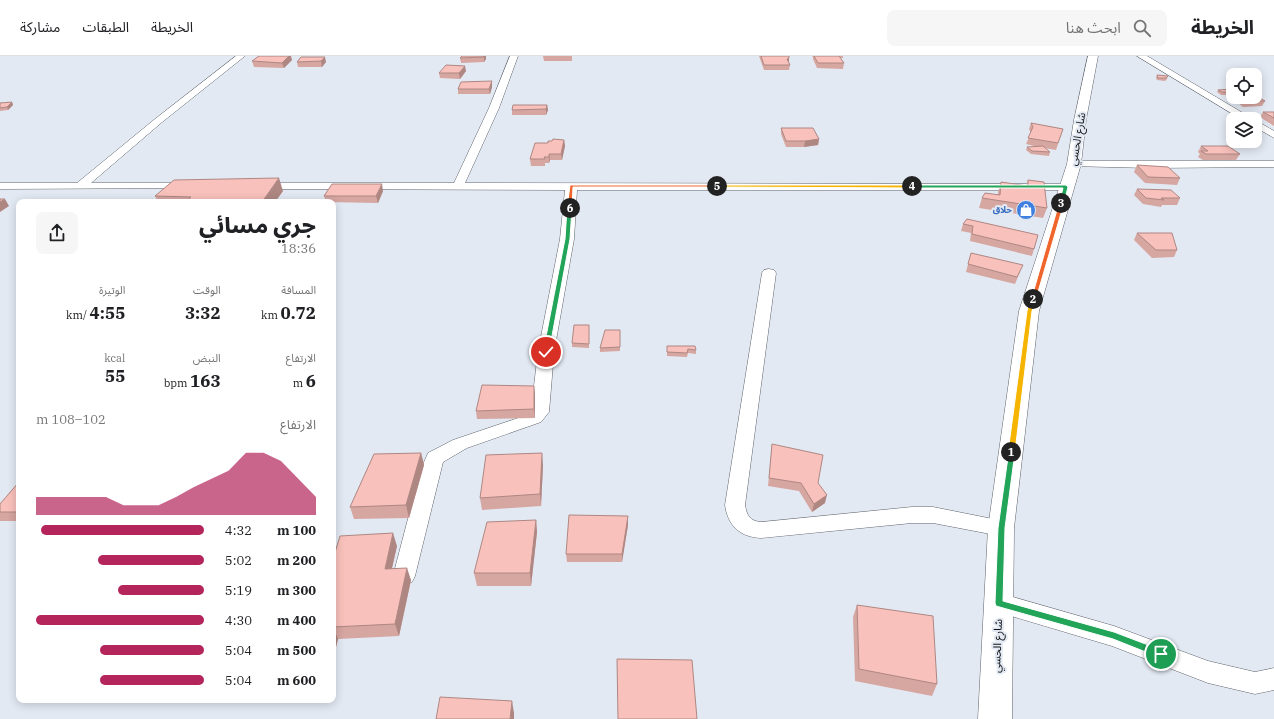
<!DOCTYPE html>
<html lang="ar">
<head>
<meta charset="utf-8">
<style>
	:root { --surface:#fff; --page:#f6f6f6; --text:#202124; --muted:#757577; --line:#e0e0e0; --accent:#b3255b }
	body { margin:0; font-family:"IBM Plex Serif","Noto Sans Arabic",serif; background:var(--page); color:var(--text); direction:rtl; height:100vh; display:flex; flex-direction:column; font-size:15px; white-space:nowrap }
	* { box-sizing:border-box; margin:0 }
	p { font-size:13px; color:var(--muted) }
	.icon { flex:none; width:22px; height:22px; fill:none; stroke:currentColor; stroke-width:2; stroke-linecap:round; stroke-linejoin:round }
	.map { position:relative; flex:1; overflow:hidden; direction:ltr }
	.drawer { position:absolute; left:16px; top:143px; width:320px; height:504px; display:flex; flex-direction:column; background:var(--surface); border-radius:8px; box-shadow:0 2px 10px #0003; direction:rtl }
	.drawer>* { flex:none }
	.buttons { position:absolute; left:1226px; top:12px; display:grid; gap:8px }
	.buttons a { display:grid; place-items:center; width:36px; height:36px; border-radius:8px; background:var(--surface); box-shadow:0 2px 10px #0003; font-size:20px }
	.pin { position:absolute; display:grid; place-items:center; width:34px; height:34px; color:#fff; margin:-17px; border:2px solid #fff; border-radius:50%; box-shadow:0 1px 4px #0007 }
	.km { position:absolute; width:20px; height:20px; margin:-10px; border-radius:50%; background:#222; color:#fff; font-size:11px; line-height:20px; text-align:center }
	.round { display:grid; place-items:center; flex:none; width:42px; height:42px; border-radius:8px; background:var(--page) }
	.headline { display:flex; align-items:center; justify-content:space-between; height:68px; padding:0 20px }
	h1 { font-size:22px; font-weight:800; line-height:30px }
	.figures { display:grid; grid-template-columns:repeat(3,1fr); gap:6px; height:68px; padding:4px 20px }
	.figures div { display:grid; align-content:center }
	.figures b { font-size:17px; font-weight:800 }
	.figures small { font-size:11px; font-weight:400 }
	.figures p { font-size:11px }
	.chart { height:112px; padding:8px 20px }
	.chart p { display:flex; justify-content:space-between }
	.chart svg { width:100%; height:72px; margin-top:4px; fill:var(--accent); opacity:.7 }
	ul { padding:0 20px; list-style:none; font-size:13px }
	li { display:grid; grid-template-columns:64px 48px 1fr; align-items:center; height:30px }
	li i { height:10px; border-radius:5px; background:var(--accent) }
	header { display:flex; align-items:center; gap:24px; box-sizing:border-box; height:56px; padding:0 20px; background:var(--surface); border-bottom:1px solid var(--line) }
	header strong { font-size:19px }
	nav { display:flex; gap:22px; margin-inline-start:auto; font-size:14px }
	.search { width:280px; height:36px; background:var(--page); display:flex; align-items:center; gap:10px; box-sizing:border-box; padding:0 14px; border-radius:8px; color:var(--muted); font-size:15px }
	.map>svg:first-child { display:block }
</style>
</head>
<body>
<header>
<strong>الخريطة</strong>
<div class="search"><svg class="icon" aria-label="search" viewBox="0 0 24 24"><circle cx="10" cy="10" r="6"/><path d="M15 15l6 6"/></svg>ابحث هنا</div>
<nav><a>الخريطة</a><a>الطبقات</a><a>مشاركة</a></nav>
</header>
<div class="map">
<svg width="1274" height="663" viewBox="0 0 1274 663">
	<rect width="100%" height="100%" fill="#e3e9f3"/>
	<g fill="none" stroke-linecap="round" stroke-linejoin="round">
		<!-- street casing -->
		<g stroke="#5e636b" stroke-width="1">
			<g id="street">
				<path d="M236,0H245L161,67L91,127H190L194,128L196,130L194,132L0,133V127H77L155,63Z"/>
				<path d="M510,0H518L499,52L465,127L1066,128L1070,129L1072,131L1070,133L1066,134H577L574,183L554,296L549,356L541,366L467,392L443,406L415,520L412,526L404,529L396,526L393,520L421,413L428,397L453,384L521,361L529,358L531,355L538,296L560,183L565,134L258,133L254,132L252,130L254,128L258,127H454L489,52Z"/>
				<path d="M1137,0H1147L1253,63H1241Z"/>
				<path d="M1255,64L1274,75V82L1255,71Z"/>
				<path d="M1074,105H1274V111L1149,112L1070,110L1068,108Z"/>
				<path d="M769,213L774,214L776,217L745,449C747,460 750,465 761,466L912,451H933L1008,466L1011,472L1008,478L1001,480L933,467H912L761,482C740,481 728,470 725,449L762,217L764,214Z"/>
				<path d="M999,537L1114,570L1208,605L1255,616L1274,612V634L1255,638L1208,627L1112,590L991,554L988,547L991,540Z"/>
			</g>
		</g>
		<!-- secondary casing -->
		<g stroke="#5e636b" stroke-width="1">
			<path id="secondary" d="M1088,0H1098L1086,64L1081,108L1039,255L1014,472L1012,663H978L988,472L1019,255L1067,108L1074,64Z"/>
		</g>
		<!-- street -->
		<use href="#street" fill="#fff" fill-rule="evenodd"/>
		<!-- secondary -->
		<use href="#secondary" fill="#fff" fill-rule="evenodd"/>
	</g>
	<!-- wall -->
	<g fill="#d6a6a1">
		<path d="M462,0H486V3L484,6L461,7L460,2Z"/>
		<path d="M543,0H572V5H544Z"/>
		<path d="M759,0H789V7L790,9L789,14H764Z"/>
		<path d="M812,0H843V2H840L844,7L843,13L817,12L813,3V1Z"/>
		<path d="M301,1L326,6L322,11H298L297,6Z"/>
		<path d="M292,4L284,12L254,11L252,5Z"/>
		<path d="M466,15L460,23L440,22L439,17Z"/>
		<path d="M1157,19L1168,20L1167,23L1165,25L1157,24L1156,22Z"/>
		<path d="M492,25V31L490,38H458V33Z"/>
		<path d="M1233,33V39H1221L1217,36L1218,34Z"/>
		<path d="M1238,41H1255L1265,45L1262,50L1243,51L1236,45Z"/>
		<path d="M12,46L13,49L8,54L0,55V47Z"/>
		<path d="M547,49L548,54L546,59H512V54Z"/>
		<path d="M1263,56H1274V70L1260,61Z"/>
		<path d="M1031,67L1063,73L1056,94L1044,92L1050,96L1049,100L1031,98L1026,94L1027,91H1038L1026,88L1031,77L1029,73Z"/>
		<path d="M781,72L819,83L818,89L804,91H786L781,78Z"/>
		<path d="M564,84L565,90L562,104H550L549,107H545V110H531L530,103L552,85Z"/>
		<path d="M1201,90L1240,98L1236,104H1203L1198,101L1200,98L1198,96Z"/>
		<path d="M1137,109L1180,122L1177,129L1145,127L1134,116Z"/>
		<path d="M1028,124L1047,152L1043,162L979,152L982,142L998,138V136L1001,126L1026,130Z"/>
		<path d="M1137,133L1180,142L1177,149H1162L1161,151L1143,148L1134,139Z"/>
		<path d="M283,135L275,146H158L155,140Z"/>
		<path d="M383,135L378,147L326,146L324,140Z"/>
		<path d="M967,163L1034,193L1032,200L970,185L971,177L961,175L963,168Z"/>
		<path d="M1137,177L1177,194L1174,201L1152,202L1134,184Z"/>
		<path d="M971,197L1020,216L1015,228L966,216Z"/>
		<path d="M589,269V292L572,291V287Z"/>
		<path d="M620,274V295L600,296V292Z"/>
		<path d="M667,290L696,294V298L688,297L687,301L667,300Z"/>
		<path d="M535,338V362L477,363L476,355Z"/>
		<path d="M772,388L818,427L825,447L812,456L799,435L768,430Z"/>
		<path d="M421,397L424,409L409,462L354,463L350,451Z"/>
		<path d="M543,409L541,450L482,454L480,442Z"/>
		<path d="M19,426V465H0V448Z"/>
		<path d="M536,464L537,476L531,530H477L474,517Z"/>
		<path d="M628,469L622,506H567L566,498Z"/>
		<path d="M397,490L392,512L411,524L399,580L338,583L335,595H333V503Z"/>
		<path d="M857,549L937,628L932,640L855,625L853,561Z"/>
	</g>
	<!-- shaded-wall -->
	<g fill="#ae8783">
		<path d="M289,0H291L292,4L284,12L282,7Z"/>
		<path d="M484,0H486V3L484,6Z"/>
		<path d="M325,1L326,6L322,11L321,5Z"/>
		<path d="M789,2V7L787,3Z"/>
		<path d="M465,10L466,15L460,23L459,17Z"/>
		<path d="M492,25V31L490,38L489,33Z"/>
		<path d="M12,46L13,49L8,54L7,51Z"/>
		<path d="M547,49L548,54L546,59V53Z"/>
		<path d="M819,83L818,89L804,91L805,85Z"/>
		<path d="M564,84L565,90L562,104L561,98Z"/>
		<path d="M549,98L550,104L549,107Z"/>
		<path d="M279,122L283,135L275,146H262Z"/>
		<path d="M382,128L383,135L378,147L376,140Z"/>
		<path d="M5,143L9,150L0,156V146Z"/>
		<path d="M534,330L535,338V362L534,353Z"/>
		<path d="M421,397L424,409L409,462L406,449Z"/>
		<path d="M542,397L543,409L541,450L540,438Z"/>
		<path d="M827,439L825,447L812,456L814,448Z"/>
		<path d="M628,460V469L622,506V498Z"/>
		<path d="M536,464L537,476L531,530L530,517Z"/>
		<path d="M393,477L397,490L389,525L385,513Z"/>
		<path d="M407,512L411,524L399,580L395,568Z"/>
		<path d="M333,571L338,583L335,595L333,590Z"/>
		<path d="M512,645L514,657V663H510Z"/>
	</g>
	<!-- building -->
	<g fill="#f9c1bb" stroke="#ae8783">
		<path d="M259,0H289L282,7L252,5Z"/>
		<path d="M462,0H484V1L460,2Z"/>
		<path d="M761,0H789V2L787,3L790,9H764Z"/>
		<path d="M814,0H839L844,7H818Z"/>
		<path d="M301,1H325L321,5L297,6Z"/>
		<path d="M446,9L465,10L459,17H439Z"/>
		<path d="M1157,19L1168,20L1166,22H1158Z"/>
		<path d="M492,25L489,33H458L461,26Z"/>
		<path d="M1233,33V36H1222L1218,34Z"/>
		<path d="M1255,39L1265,45H1246L1240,41H1255Z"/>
		<path d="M12,46L7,51L0,52V47Z"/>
		<path d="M513,49H547L546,53L512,54Z"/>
		<path d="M1263,56H1274V62Z"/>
		<path d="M1031,67L1063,73L1058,87L1028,82L1033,71Z"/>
		<path d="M781,72H813L819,83L805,85H786Z"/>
		<path d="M553,83L564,84L561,98H549V101H544L545,103H530L535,87H548V85H552Z"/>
		<path d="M1043,90L1050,96L1032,95L1027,91Z"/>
		<path d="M1201,90H1228L1240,98H1206L1201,95H1208Z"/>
		<path d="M1137,109L1168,111L1180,122L1148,121Z"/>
		<path d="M279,122L262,146H186L191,141L155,140L174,124Z"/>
		<path d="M1028,124L1044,126L1047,152L982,142L985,137L1000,139L1001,126L1028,130Z"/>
		<path d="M332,128H382L376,140H324Z"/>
		<path d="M1137,133L1171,134L1180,142H1161L1164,144L1146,142Z"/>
		<path d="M0,143H5L0,146Z"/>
		<path d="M967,163L1038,179L1034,193L972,178L973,170L963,168Z"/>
		<path d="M1137,177H1172L1177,194H1156Z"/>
		<path d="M971,197L1023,209L1017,221L968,208Z"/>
		<path d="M574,269H589V288L572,287Z"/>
		<path d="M605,274H620V291L600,292Z"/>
		<path d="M667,290H695L696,294L688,293L687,297L667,296Z"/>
		<path d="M482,329L534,330V353L476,355Z"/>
		<path d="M772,388L823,399L818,427L827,439L814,448L801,427L769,422Z"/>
		<path d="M421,397L406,449L350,451L374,398Z"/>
		<path d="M542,397L540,438L480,442L486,399Z"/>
		<path d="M19,426V456H0V448Z"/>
		<path d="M569,459L628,460L622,498H566Z"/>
		<path d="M536,464L530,517H474L487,466Z"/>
		<path d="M393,477L385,513L407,512L395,568L333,571V572V503L340,480Z"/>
		<path d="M857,549L933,560L937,628L859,613Z"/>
		<path d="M617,603L692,604L697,663H618Z"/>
		<path d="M440,641L512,645L510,663H436Z"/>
	</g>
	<!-- split-1 -->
	<path fill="#22a559" stroke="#fff" d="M1009,394H1011L1015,396L1005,472L1003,545L1114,576L1164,595L1166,598L1164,601L1161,602L1113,583L996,550L995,547L998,472Z"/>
	<!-- split-2 -->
	<path fill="#f5b400" stroke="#fff" d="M1031,241L1036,243L1032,255L1015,396L1011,399L1008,396L1027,255Z"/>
	<!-- split-3 -->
	<path fill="#f0652b" stroke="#fff" d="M1061,145L1064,147L1036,243L1031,244L1059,147Z"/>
	<!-- split-4 -->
	<path fill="#22a559" stroke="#fff" d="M911,129H1066L1068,131L1064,147L1061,148L1059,147L1063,132H912Z"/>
	<!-- split-5 -->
	<path fill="#f5b400" stroke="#fff" d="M717,129H912L914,130L912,132L716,131Z"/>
	<!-- split-6 -->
	<path fill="#f0652b" stroke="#fff" d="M570,129H717L720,130L717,131H573L572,152L570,153L567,152Z"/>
	<!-- split-7 -->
	<path fill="#22a559" stroke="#fff" d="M570,150L572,152L570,183L549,296L546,297L543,296L565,183L567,152Z"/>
	<!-- icons -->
	<defs>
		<g id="shop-disc" transform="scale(1)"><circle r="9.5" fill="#3f7fe0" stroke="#e3e9f3"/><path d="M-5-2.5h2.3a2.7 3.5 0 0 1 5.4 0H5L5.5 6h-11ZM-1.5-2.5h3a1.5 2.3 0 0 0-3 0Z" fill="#fff"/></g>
	</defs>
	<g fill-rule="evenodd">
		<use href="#shop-disc" x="1026" y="154"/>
	</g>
	<g text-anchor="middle" stroke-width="4" stroke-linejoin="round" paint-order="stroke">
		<!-- far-shop labels -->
		<g font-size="9" font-weight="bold" fill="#366cbe" stroke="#e3e9f3" text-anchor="end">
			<text x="1012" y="157">حلاق</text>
		</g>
		<!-- street labels -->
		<g font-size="11" fill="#101215" stroke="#e3e9f3">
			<text transform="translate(1077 83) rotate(-80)" y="4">شارع الحسي</text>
			<text transform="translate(997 590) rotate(-88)" y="4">شارع الحسي</text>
		</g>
	</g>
</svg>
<div class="buttons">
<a><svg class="icon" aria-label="locate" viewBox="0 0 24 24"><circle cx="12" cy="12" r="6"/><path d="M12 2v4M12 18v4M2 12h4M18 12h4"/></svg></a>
<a><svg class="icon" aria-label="layers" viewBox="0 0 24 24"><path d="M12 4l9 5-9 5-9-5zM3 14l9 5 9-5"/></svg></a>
</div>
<div class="pin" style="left:1161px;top:598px;background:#1e9e55"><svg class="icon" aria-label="arrive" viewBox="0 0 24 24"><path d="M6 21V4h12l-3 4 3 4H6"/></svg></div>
<div class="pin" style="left:546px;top:296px;background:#d93025"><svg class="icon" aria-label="check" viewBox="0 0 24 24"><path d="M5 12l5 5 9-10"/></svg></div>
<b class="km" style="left:1011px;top:396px">1</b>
<b class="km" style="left:1033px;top:243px">2</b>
<b class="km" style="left:1061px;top:147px">3</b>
<b class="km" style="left:912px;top:130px">4</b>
<b class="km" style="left:717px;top:130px">5</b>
<b class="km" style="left:570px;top:152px">6</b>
<section class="drawer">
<div class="headline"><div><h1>جري مسائي</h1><p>18:36</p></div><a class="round"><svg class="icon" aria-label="share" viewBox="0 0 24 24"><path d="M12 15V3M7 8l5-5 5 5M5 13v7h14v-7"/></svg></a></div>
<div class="figures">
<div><p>المسافة</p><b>0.72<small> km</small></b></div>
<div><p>الوقت</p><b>3:32</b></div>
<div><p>الوتيرة</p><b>4:55<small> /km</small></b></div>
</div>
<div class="figures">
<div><p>الارتفاع</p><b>6<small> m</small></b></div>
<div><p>النبض</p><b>163<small> bpm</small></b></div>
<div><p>kcal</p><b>55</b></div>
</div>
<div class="chart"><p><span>الارتفاع</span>102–108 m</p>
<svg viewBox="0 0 160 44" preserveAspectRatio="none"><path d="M0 44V33L10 33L20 33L30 33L40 33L50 38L60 38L70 38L80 33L90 27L100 22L110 17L120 6L130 6L140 11L150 22L160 33V44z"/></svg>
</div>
<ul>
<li><b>100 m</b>4:32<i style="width:97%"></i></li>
<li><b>200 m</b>5:02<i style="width:63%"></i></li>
<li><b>300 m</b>5:19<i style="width:51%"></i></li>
<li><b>400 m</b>4:30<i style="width:100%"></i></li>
<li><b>500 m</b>5:04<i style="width:62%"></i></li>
<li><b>600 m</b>5:04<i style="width:62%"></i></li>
</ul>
</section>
</div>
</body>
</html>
